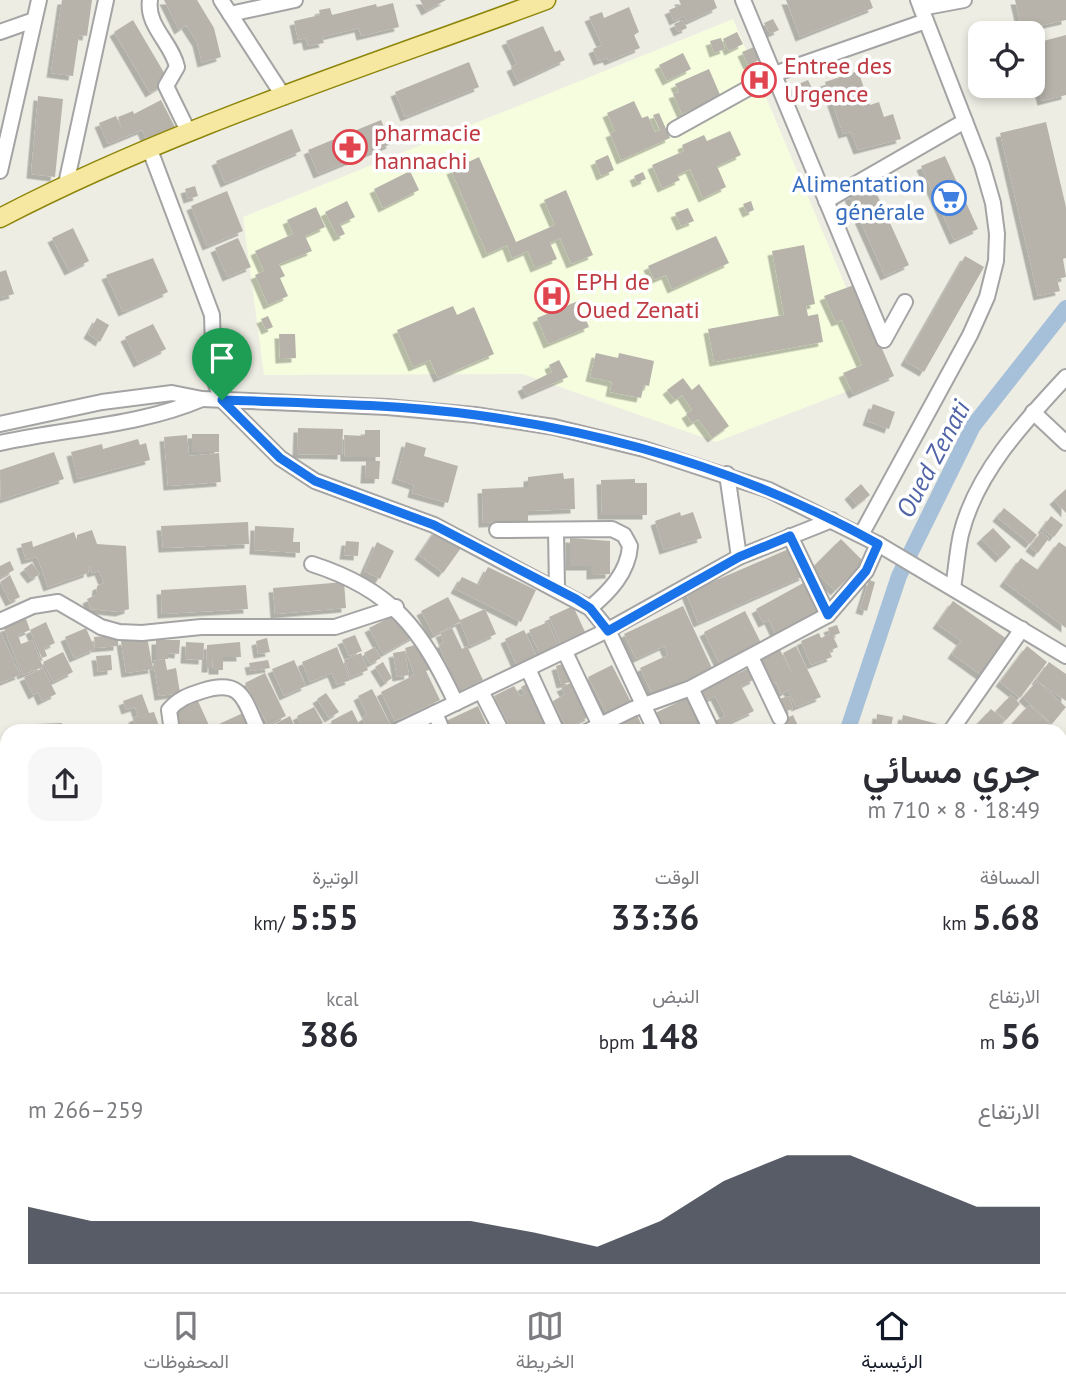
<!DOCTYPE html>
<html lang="ar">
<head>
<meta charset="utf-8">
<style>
	:root { --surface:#fff; --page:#f7f7f7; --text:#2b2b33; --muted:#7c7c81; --line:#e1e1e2; --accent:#111827 }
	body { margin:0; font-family:"PT Sans",Vazirmatn,sans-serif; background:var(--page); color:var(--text); direction:rtl; height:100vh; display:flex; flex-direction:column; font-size:26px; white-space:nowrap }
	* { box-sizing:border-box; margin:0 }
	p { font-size:23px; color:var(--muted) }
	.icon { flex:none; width:38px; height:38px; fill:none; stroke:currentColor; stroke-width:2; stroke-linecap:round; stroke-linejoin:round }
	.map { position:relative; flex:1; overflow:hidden; direction:ltr }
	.sheet { position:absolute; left:0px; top:724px; width:1068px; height:569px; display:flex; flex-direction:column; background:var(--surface); border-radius:21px 21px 0 0; box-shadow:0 4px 10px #0003; direction:rtl }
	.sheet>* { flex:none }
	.controls { position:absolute; left:968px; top:21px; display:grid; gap:14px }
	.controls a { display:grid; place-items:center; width:77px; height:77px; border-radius:14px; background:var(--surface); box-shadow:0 4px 10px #0003; font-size:35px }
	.pin { position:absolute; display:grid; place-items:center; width:60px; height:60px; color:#fff; margin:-72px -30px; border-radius:50% 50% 50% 0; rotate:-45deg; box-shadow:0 0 7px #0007 }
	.pin .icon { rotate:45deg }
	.round { display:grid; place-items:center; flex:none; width:74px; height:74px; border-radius:21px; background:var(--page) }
	.overview { display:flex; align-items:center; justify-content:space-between; height:119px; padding:0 28px }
	h1 { font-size:38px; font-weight:600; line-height:52px }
	.figures { display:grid; grid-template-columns:repeat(3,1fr); gap:10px; height:119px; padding:7px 28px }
	.figures div { display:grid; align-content:center }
	.figures b { font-size:35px; font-weight:600 }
	.figures small { font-size:19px; font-weight:400 }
	.figures p { font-size:19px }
	.chart { height:196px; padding:14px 28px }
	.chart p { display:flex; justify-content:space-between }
	.chart svg { width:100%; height:126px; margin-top:7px; fill:var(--accent); opacity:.7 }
	.menu { display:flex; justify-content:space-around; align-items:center; height:98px; border-top:2px solid var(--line); background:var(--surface); font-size:19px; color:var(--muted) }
	.menu a { display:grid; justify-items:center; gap:4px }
	.menu .selected { color:var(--accent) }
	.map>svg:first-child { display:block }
</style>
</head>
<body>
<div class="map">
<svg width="1066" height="1292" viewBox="0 0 1066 1292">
	<defs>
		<filter id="shadow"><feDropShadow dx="-4.5" dy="4.5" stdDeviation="0" flood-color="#0004"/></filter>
	</defs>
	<rect width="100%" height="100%" fill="#eeede4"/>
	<!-- education -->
	<path fill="#f5fdde" d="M733,19L884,377L716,442L523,374L264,375L243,217Z"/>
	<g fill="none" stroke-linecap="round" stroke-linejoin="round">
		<!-- canal -->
		<g stroke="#a7c0d9" stroke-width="16">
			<path d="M847,732L899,576L973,426L1066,308"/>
			<path d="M0,1054L7,1051"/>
		</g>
	</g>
	<!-- building -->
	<g fill="#b7b3aa" filter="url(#shadow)">
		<path d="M62,0H92L87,36L79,35L73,76L51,73Z"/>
		<path d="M164,0H197L214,28L221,57L202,63L197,42L186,25L179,30Z"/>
		<path d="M420,0H446L426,11Z"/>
		<path d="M679,0H714L717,8L687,22L684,16L674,21L669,10L681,5Z"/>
		<path d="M786,0H870L873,8L800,37Z"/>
		<path d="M1015,0H1066V20L1022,30Z"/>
		<path d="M393,3L399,27L361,36L359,28L322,37L324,43L308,46L306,38L298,40L294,21L320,15L319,10L330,8L332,15L376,4L377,7Z"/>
		<path d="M629,7L639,32L634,35L640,48L609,61L607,58L598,61L593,49L602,45L589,17L602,12L604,18Z"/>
		<path d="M773,19L779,30L770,34L764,23Z"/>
		<path d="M133,20L169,81L150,93L114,32Z"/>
		<path d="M683,20L687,28L678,32L674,24Z"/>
		<path d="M543,26L555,52L560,50L565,60L518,82L511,67L517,64L506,41Z"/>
		<path d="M737,32L743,44L729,51L723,39Z"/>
		<path d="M1066,35V95L1042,101L1032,64V44Z"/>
		<path d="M721,38L725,49L714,53L710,41Z"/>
		<path d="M754,47L759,60L748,65L742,52Z"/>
		<path d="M683,53L691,69L667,81L659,65Z"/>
		<path d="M469,62L479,87L405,117L395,92Z"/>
		<path d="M709,69L721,97L682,114L673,94L679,92L675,84Z"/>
		<path d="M858,71L870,105L879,102L884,117L893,114L901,139L858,150L851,132L843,134L825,82Z"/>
		<path d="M808,80L814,93L800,99L794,86Z"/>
		<path d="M38,96L63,99L55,177L31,174Z"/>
		<path d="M161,100L176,129L148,143L142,130L108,144L99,123L116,116L123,131L118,117L133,111L134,114Z"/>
		<path d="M634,101L642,118L648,116L655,132L660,130L653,115L659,113L670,138L621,160L610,133L615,131L607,113Z"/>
		<path d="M381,120L391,144L318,174L308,150Z"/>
		<path d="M1046,122L1066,207V258L1063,259L1066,277L1057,279L1060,291L1038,296L1000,133Z"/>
		<path d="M292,129L301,151L225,183L216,161Z"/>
		<path d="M730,131L741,155L717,166L726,187L703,198L690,169L677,175L680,180L662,188L652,165L684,151L682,145L704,135L707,141Z"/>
		<path d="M608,155L614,170L601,176L595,161Z"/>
		<path d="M945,156L978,229L954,240L921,166Z"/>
		<path d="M479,157L516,242L555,225L544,200L566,190L593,255L571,264L560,238L550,243L557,259L535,268L528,251L512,258L507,245L487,254L451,170Z"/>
		<path d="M410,171L419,190L383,208L374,189Z"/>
		<path d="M643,172L646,179L637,183L634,176Z"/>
		<path d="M195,186L198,196L188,199L185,189Z"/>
		<path d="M868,187L871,195L876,192L909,265L885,276L849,196Z"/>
		<path d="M227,191L243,231L207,246L191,206Z"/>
		<path d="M347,201L355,217L340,224L345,234L338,237L325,212Z"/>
		<path d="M751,201L754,210L747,213L743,204Z"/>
		<path d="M316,207L325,227L305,236L312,251L279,264L285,276L280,278L288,296L268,305L255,275L264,271L255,251L293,234L287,220Z"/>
		<path d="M688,208L694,221L681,226L675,213Z"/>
		<path d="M73,228L89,261L69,271L52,238Z"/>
		<path d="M716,236L729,263L672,289L666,275L654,280L648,266Z"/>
		<path d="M238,238L251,267L227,277L215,248Z"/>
		<path d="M804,245L815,304L806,306L808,316L818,314L823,342L714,362L708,329L784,315L772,251Z"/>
		<path d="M965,256L984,267L924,372L905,361Z"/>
		<path d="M153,258L168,292L123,312L106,275Z"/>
		<path d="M6,270L14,294L0,298V272Z"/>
		<path d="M854,285L894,376L853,394L843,373L862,365L842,320L836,322L824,296Z"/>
		<path d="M578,301L589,327L548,344L537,318Z"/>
		<path d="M453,306L457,315L474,307L494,354L438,378L430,360L413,367L397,330Z"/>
		<path d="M268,316L273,327L266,330L261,319Z"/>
		<path d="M97,318L109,325L100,342L88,334Z"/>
		<path d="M153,324L166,349L138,363L125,337Z"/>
		<path d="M279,334H295L296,358L280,359Z"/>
		<path d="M596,353L618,358L619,353L654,361L649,386L644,385L641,398L610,392L612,382L590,377Z"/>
		<path d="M559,360L568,377L526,395L522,387L552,372L549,365Z"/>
		<path d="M683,378L692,390L699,384L729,426L712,438L698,419L692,423L686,414L692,410L682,395L675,400L667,390Z"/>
		<path d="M873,404L895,412L889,429L867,421Z"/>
		<path d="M298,428L343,429L342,455L297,454Z"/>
		<path d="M365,430H380V457H345L344,435L365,436Z"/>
		<rect x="192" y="434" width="27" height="18"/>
		<path d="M187,435L189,456L219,453L221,482L168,486L164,437Z"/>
		<path d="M138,439L140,445L146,443L150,460L78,479L71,452L102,444L103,449Z"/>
		<path d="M406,442L426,448L424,456L458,466L448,503L412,493L414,485L396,479Z"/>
		<path d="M54,452L64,479L1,500L0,470Z"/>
		<path d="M366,461H380L379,479H365Z"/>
		<path d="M563,473L564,479L574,478L575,509L528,511V521L483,523L482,489L528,487V477Z"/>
		<path d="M635,479V483H647V515H602L601,480Z"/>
		<path d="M861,484L870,495L857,505L849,495Z"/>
		<path d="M1066,489V513L1054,500Z"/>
		<path d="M1004,508L1037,535L1030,544L997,517Z"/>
		<path d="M680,512L681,516L693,512L702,538L664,550L655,521Z"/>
		<path d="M1051,516L1063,525L1054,537L1042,529Z"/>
		<path d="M248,522L249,544L163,548L161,526Z"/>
		<path d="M255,526L294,528L293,542H300V553L254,550Z"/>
		<path d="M993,528L1011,547L1000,558L981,539Z"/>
		<path d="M92,530L97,544L126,546L129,609L120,612L91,609L87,599L96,595L97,586L104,583L99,571L92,573L89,566L88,573L48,587L37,557L26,560L21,544L32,541L33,547L74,532L77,541V535Z"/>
		<path d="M436,530L461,548L443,573L419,555Z"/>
		<path d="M1041,532L1049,538L1038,553L1030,547Z"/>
		<path d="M570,538L610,541V574L591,575V566H570Z"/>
		<path d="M841,539L864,562L835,591L812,568Z"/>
		<path d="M346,541L359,542L358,556L344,555Z"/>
		<path d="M377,542L394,551L380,579L364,571Z"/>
		<path d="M1059,542L1066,547V628L1004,582L1021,558L1038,570Z"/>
		<path d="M791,548L804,576L698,623L686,593Z"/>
		<path d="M10,561L14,570L0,578V566Z"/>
		<path d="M32,563L40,574L32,579L24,569Z"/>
		<path d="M488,567L536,590L521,622L455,589L462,577L479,585Z"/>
		<path d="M10,575L20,597L10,602L0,582Z"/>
		<path d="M869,580L875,582L867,611L860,609Z"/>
		<path d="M344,582L346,608L275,614L273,588Z"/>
		<path d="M805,582L820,611L775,633L769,620L763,623L756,609Z"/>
		<path d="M246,585L248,609L162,614L161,590Z"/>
		<path d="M448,597L460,620L485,609L496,634L470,646L460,622L434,635L421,611Z"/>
		<path d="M953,601L1007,639L981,675L952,654L961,641L937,624Z"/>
		<path d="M573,606L586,634L561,645L549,617Z"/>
		<path d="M683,606L712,668L653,696L640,668L668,655L664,646L636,659L624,634Z"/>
		<path d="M402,611L415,636L383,654L369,628Z"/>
		<path d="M745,611L761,643L719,663L704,632Z"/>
		<path d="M26,619L30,630L46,622L55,643L44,648L47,656L42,658L30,630L18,635L21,644L32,640L43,667L22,675L4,628Z"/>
		<path d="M548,622L559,647L540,655L529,630Z"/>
		<path d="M837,625L840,633L833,636L838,647L829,651L832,657L811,665L801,641L819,633L821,638L830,634L828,628Z"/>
		<path d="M86,628L95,649L74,658L65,637Z"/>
		<path d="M452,628L462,649L467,646L483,680L458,692L439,645L444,642L440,633Z"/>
		<path d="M524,630L537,657L517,666L505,639Z"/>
		<path d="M0,631L20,675L0,683Z"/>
		<path d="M118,635V646L95,648L94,637Z"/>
		<path d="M355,635L362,651L349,656L342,640Z"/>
		<path d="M147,637L153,669L126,673L121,641Z"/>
		<path d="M267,638L270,652L258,654L256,641Z"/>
		<path d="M156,640H180L179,654L168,653V659H165L167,670L176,668L180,693L159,696L153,661L164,659H156Z"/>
		<path d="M186,642L204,643L203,660L185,659Z"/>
		<path d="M240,642L241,657H223V670H213V655L212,668H206L207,645Z"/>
		<path d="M421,643L431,669L426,671L440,700L395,721L381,692L414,675L405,648Z"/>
		<path d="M778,646L794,677L783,653L796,646L821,697L796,707L788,690L781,694L776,682L773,684L759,656Z"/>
		<path d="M1027,646L1047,662L1020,698L1000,682Z"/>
		<path d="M337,647L350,680L337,685L332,673L310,682L302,662Z"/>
		<path d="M375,647L381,658L370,664L364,653Z"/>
		<path d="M405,651L409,675L397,677L393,653Z"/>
		<path d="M63,652L73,672L53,682L43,662Z"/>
		<path d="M361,653L368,670L351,677L344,660Z"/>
		<path d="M111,655L112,670L98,672L96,656Z"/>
		<path d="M268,660L270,668L251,671L249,663Z"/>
		<path d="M294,660L306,686L284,696L272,669Z"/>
		<path d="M383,662L392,678L385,683L375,667Z"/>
		<path d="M1049,662L1066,674V701L1036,680Z"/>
		<path d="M566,663L571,682L561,684L556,666Z"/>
		<path d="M612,665L631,702L607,714L588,677Z"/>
		<path d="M43,668L56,694L42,701L38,692L33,695L24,677Z"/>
		<path d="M749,668L755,679L741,686L754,711L716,729L713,722L725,716L715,696L703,702L699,692Z"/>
		<path d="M265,673L286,716L268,725L245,683Z"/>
		<path d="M1037,681L1066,707L1052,724L1023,697Z"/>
		<path d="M573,682L590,716L567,728L553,701L565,694L561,687Z"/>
		<path d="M528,683L553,732H513L494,696L514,686L520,696L525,694L521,687Z"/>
		<path d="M372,689L390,724L376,732H369L362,718L367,715L358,696Z"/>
		<path d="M326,693L339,712L329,718L317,699Z"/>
		<path d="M142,694L149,713L154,712L160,729L138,732L133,718L138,716L135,707L126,710L123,701Z"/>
		<path d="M1011,695L1020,704L1006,720L996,711Z"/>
		<path d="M789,696L793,709L783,712L779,699Z"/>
		<path d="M689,697L706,732H662L653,714Z"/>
		<path d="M198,701L212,732H179L171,713Z"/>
		<path d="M1029,705L1052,726L1047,732H988L978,723L991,709L1004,720L999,725L1005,731Z"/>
		<path d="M478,706L490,732H451L446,721Z"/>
		<path d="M314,707L323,723L305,732L297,716Z"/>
		<path d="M352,710L363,732H336L331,721Z"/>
		<path d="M245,712L254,732H220L217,725Z"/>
		<path d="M636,713L645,732H615L612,725Z"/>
		<path d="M877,714L893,717L890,732H875Z"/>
		<path d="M793,715L799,728L791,732L785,719Z"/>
		<path d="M903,715L938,724L936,732H899Z"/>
		<path d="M290,716L297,732H269L267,728Z"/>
		<path d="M62,723V728L84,727V732H35V724Z"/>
		<path d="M6,762L7,786L0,787V763Z"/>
		<path d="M7,795V809H0V796Z"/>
		<path d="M0,812H7V864L0,863Z"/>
		<path d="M1060,881L1066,889L1064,935L1060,929Z"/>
		<path d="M0,907L7,908L5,963L0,962Z"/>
		<path d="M1066,955V1001L1060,994V959Z"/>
		<path d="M96,1286H150L148,1292H94Z"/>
		<path d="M257,1286L255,1292H226L211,1287Z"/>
		<path d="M267,1286H282L280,1292H265Z"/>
		<path d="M306,1286H362L368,1292H300L299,1288Z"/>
		<path d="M377,1286H400L401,1292H378Z"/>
		<path d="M406,1286H423L425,1292H408Z"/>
		<path d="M505,1286H528L530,1292H488Z"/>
		<path d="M543,1286H563L564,1292H544Z"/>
		<path d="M646,1286H701L702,1290L628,1292Z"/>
	</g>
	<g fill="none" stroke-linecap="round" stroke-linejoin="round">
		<!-- minor casing -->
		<g stroke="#a4a4a4" stroke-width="18">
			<g id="minor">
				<path d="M150,0C146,26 172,43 177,67L166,86L189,133"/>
				<path d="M221,0L284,97"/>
				<path d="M743,0L884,340L905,302"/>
				<path d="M921,8L964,0"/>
				<path d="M230,14L295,0"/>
				<path d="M0,32L34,20"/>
				<path d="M675,129L774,74L926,21"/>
				<path d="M150,150L212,315L214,379L222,400L280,458L315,481L434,525L590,608L608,630L656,732"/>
				<path d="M0,171L39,0"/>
				<path d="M66,184L106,0"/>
				<path d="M826,201L965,121"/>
				<path d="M1033,412L1066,443"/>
				<path d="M0,424L102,402L172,393L202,399L387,407L475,415L554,427L644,449L769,490L878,544L1066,656"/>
				<path d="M0,443C67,428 139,426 202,399"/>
				<path d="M727,474L739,557"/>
				<path d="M497,530L612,529L624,535L630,546C628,573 609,592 590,608"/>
				<path d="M556,530L557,590"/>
				<path d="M861,535L970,335L987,297L996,261L997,234L993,203L982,165L918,0"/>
				<path d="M790,536L828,615"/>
				<path d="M312,564C393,590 421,629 456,703"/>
				<path d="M953,588C956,570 957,552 961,534C976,473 1024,422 1066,377"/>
				<path d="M0,621L33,606L58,602L101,627L119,632L142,633L201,627H335L396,607"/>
				<path d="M565,652L603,732"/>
				<path d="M751,657L780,718"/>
				<path d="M528,669L557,732"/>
				<path d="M691,688L712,732"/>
				<path d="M481,691L502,732"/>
				<path d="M435,713L443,732"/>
				<path d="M172,732L169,710C178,699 189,695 202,691C243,678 244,700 259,732"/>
				<path d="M395,732L608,630L739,557L832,520"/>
				<path d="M586,732L633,709L691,688L828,615L866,571L878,544"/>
				<path d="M950,732L1022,629"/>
				<path d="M1060,818H1066"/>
				<path d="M1060,857L1066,864"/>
				<path d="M1060,936L1065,942"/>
				<path d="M1060,1074L1066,1070"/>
				<path d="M1060,1098L1066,1093"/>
				<path d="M1060,1276L1062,1292"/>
				<path d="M184,1286L200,1292"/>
				<path d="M366,1286L367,1292"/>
				<path d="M429,1286L430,1292"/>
				<path d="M532,1286L533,1292"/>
				<path d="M728,1286V1292"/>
				<path d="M71,1292L73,1286"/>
				<path d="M157,1292L159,1286"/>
				<path d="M289,1292L290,1286"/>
				<path d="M455,1292L478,1286"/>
				<path d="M750,1292L769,1286"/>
			</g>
		</g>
		<!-- major casing -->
		<g stroke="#8d8509" stroke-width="21">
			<g id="major">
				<path d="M0,218C173,128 363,68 546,0"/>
				<path d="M1060,1274L1066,1271"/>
				<path d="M1027,1292L1039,1286"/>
			</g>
		</g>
		<!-- minor -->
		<use href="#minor" stroke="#fff" stroke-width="14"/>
		<!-- major -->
		<use href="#major" stroke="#f6e8a1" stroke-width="18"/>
	</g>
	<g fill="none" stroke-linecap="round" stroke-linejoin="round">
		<!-- route casing -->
		<g stroke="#fff" stroke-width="14">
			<path id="route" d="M222,400C307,403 392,404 476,415C617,434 755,475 878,544L866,571L828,615L790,536L739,557L608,631L590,608L576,599L434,525L315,481L280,458Z"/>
		</g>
		<!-- route -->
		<use href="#route" stroke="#1a73e8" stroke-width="9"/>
	</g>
	<!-- icons -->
	<defs>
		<g id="hospital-ring" transform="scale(1.75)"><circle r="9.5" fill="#fff" stroke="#e0444e" stroke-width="1.5"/><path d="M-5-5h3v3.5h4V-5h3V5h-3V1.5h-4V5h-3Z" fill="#e0444e"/></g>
		<g id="pharmacy-ring" transform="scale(1.75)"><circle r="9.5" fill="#fff" stroke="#e0444e" stroke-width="1.5"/><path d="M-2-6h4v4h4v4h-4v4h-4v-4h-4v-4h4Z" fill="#e0444e"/></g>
		<g id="supermarket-ring" transform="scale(1.75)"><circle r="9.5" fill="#fff" stroke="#3f7fe0" stroke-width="1.5"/><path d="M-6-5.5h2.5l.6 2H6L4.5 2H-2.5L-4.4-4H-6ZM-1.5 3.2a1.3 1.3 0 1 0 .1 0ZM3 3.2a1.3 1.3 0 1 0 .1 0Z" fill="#3f7fe0"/></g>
	</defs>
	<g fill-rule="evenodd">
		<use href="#hospital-ring" x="759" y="80"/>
		<use href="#pharmacy-ring" x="350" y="147"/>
		<use href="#supermarket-ring" x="949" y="198"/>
		<use href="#hospital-ring" x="552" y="296"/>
	</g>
	<g text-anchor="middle" stroke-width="7" stroke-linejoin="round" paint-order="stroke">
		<!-- health labels -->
		<g font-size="24" fill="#be3a42" stroke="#fff" text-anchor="start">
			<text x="784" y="74">Entree des<tspan x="784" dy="28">Urgence</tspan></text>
			<text x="374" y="141">pharmacie<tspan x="374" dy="28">hannachi</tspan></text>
			<text x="576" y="290">EPH de<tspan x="576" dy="28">Oued Zenati</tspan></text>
		</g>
		<!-- shop labels -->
		<g font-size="24" fill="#366cbe" stroke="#fff" text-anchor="end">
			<text x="925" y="192">Alimentation<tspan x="925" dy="28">générale</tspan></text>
		</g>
		<!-- water labels -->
		<g font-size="26" font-style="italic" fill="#5064a7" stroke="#fff">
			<text transform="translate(933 459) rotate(-62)" y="9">Oued Zenati</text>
		</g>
	</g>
</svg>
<div class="controls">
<a><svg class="icon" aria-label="locate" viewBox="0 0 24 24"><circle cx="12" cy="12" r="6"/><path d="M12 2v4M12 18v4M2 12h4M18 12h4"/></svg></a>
</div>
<div class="pin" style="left:222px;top:400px;background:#1e9e55"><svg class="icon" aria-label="arrive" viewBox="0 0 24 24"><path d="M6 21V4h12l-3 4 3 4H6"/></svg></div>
<section class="sheet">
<div class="overview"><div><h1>جري مسائي</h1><p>18:49 · 8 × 710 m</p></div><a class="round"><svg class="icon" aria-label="share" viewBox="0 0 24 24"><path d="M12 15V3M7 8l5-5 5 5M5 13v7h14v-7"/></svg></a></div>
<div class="figures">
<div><p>المسافة</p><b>5.68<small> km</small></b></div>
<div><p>الوقت</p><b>33:36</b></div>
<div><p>الوتيرة</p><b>5:55<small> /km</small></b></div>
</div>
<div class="figures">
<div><p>الارتفاع</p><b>56<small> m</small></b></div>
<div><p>النبض</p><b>148<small> bpm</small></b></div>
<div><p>kcal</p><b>386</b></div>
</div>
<div class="chart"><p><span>الارتفاع</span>259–266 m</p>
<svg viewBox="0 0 160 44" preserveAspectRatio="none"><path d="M0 44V24L10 29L20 29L30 29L40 29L50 29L60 29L70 29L80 33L90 38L100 29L110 15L120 6L130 6L140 15L150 24L160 24V44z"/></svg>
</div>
</section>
</div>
<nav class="menu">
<a class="selected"><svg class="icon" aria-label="home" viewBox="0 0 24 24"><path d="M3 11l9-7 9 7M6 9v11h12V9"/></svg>الرئيسية</a>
<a><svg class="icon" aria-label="map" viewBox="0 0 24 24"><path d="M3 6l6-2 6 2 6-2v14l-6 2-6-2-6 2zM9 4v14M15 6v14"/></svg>الخريطة</a>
<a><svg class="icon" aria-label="saved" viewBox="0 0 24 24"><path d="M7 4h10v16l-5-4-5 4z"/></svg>المحفوظات</a>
</nav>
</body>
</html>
